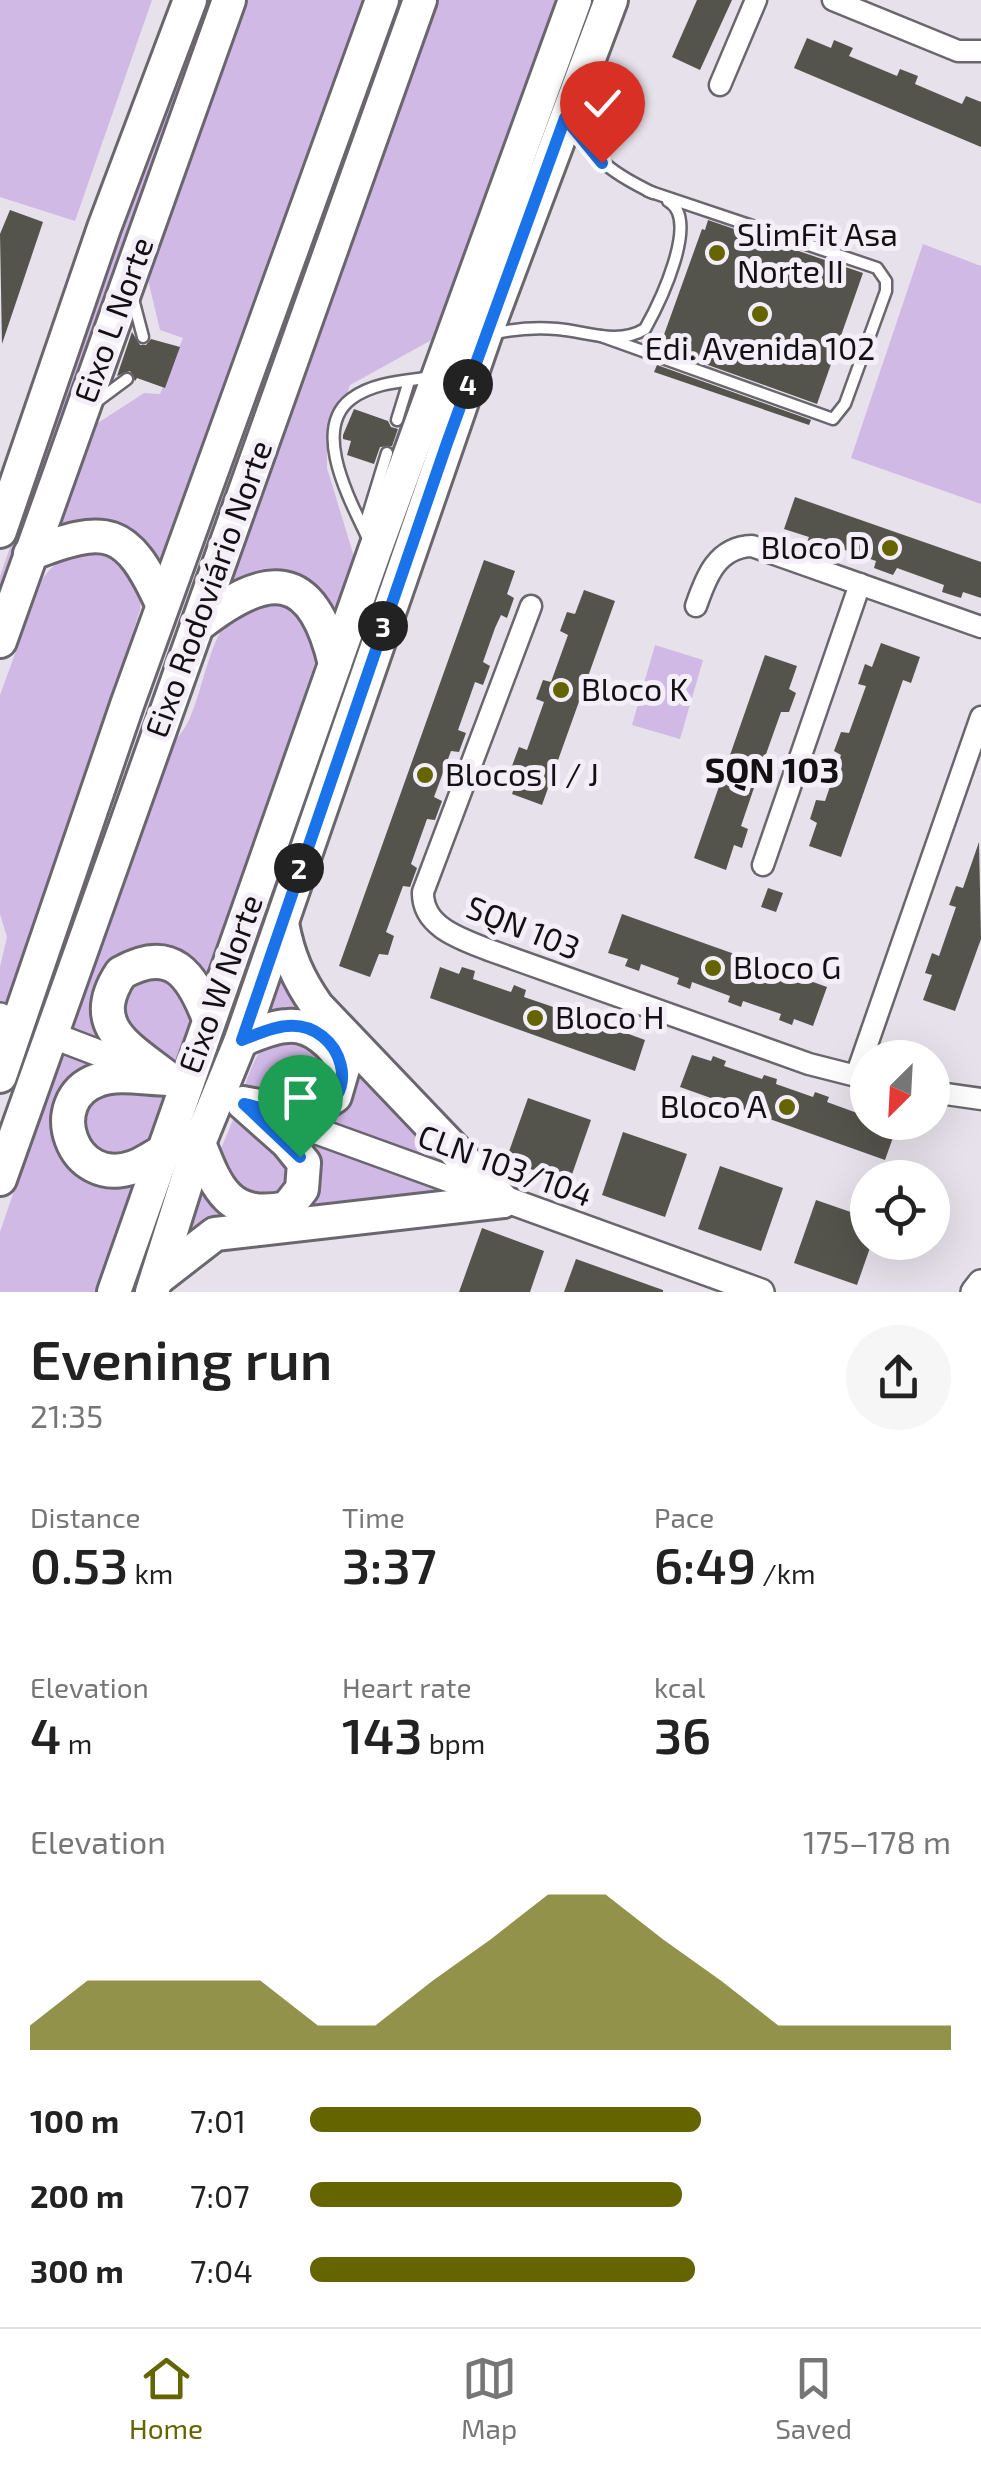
<!DOCTYPE html>
<html lang="en">
<head>
<meta charset="utf-8">
<style>
	:root { --surface:#fff; --page:#f6f6f6; --text:#222; --muted:#767676; --line:#e0e0e0; --accent:#646500 }
	body { margin:0; font-family:"Exo 2",sans-serif; background:var(--page); color:var(--text); height:100vh; display:flex; flex-direction:column; font-size:38px; white-space:nowrap }
	* { box-sizing:border-box; margin:0 }
	p { font-size:32px; color:var(--muted) }
	.icon { flex:none; width:55px; height:55px; fill:none; stroke:currentColor; stroke-width:2; stroke-linecap:round; stroke-linejoin:round }
	.map { position:relative; height:1292px; overflow:hidden }
	.details { display:flex; flex-direction:column; background:var(--surface); flex:1 }
	.details>* { flex:none }
	.needle { width:65px; rotate:204deg }
	.buttons { position:absolute; left:850px; top:1040px; display:grid; gap:20px }
	.buttons a { display:grid; place-items:center; width:100px; height:100px; border-radius:50%; background:var(--surface); box-shadow:0 10px 40px #0002; font-size:50px }
	.pin { position:absolute; display:grid; place-items:center; width:85px; height:85px; color:#fff; margin:-102px -42px; border-radius:50% 50% 50% 0; rotate:-45deg; box-shadow:0 0 10px #0007 }
	.pin .icon { rotate:45deg }
	.km { position:absolute; width:50px; height:50px; margin:-25px; border-radius:50%; background:#222; color:#fff; font-size:28px; line-height:50px; text-align:center }
	.round { display:grid; place-items:center; flex:none; width:105px; height:105px; border-radius:52px; background:var(--page) }
	.overview { display:flex; align-items:center; justify-content:space-between; height:170px; padding:0 30px }
	h1 { font-size:55px; font-weight:600; line-height:75px }
	.metrics { display:grid; grid-template-columns:repeat(3,1fr); gap:15px; height:170px; padding:10px 30px }
	.metrics div { display:grid; align-content:center }
	.metrics b { font-size:50px; font-weight:600 }
	.metrics small { font-size:28px; font-weight:400 }
	.metrics p { font-size:28px }
	.chart { height:280px; padding:20px 30px }
	.chart p { display:flex; justify-content:space-between }
	.chart svg { width:100%; height:180px; margin-top:10px; fill:var(--accent); opacity:.7 }
	ul { padding:0 30px; list-style:none; font-size:32px }
	li { display:grid; grid-template-columns:160px 120px 1fr; align-items:center; height:75px }
	li i { height:25px; border-radius:12px; background:var(--accent) }
	.tabs { display:flex; justify-content:space-around; align-items:center; height:140px; border-top:2px solid var(--line); background:var(--surface); font-size:28px; color:var(--muted) }
	.tabs a { display:grid; justify-items:center; gap:5px }
	.tabs .on { color:var(--accent) }
	.map>svg:first-child { display:block }
</style>
</head>
<body>
<div class="map">
<svg width="981" height="1292" viewBox="0 0 981 1292">
	<rect width="100%" height="100%" fill="#e6e1ea"/>
	<!-- grass -->
	<g fill="#d1b9e6">
		<path d="M0,0H152L75,221L0,197Z"/>
		<path d="M204,0H218L0,612V576Z"/>
		<path d="M239,0H370L159,587L151,566L53,540L84,432L144,393L160,394L183,338L160,330L145,267Z"/>
		<path d="M437,0H575L446,332L350,385L327,450V468L358,570L338,635L334,616L225,591L382,146Z"/>
		<path d="M923,244L981,266V504L851,458Z"/>
		<path d="M98,548C123,559 144,581 140,610L51,891L8,1012L0,1009V967L7,937L0,914V695L42,580C57,557 73,554 98,548Z"/>
		<path d="M248,600L294,601L320,647L277,776L271,824L207,1000L203,988L127,966L114,1047L68,1034L171,746C177,738 185,729 189,720C207,680 209,626 248,600Z"/>
		<path d="M655,645L703,660L680,739L632,725Z"/>
		<path d="M280,952L463,1175L303,1119L347,1059L264,1025Z"/>
		<path d="M170,975L194,1016L176,1072L122,1034L126,983Z"/>
		<path d="M303,1034C328,1067 335,1070 312,1107L244,1088C258,1050 261,1038 303,1034Z"/>
		<path d="M61,1053L112,1070L61,1129L139,1172L107,1292H0V1232Z"/>
		<path d="M102,1087L168,1092L146,1148L95,1160L78,1108Z"/>
		<path d="M235,1115L290,1165L285,1198L247,1200L217,1158Z"/>
		<path d="M306,1138L452,1191L172,1259L205,1166L279,1214Z"/>
	</g>
	<!-- building -->
	<g fill="#54544c">
		<path d="M697,0H732L700,70L672,57Z"/>
		<path d="M807,38L831,48L834,40L853,48L849,56L897,76L900,69L918,76L915,84L962,104L966,96L981,102V147L794,68Z"/>
		<path d="M10,210L43,222L2,344L0,234Z"/>
		<path d="M708,220L863,273L817,404L663,349L664,344L661,343L702,229L705,230Z"/>
		<path d="M132,332L140,345H146L151,339L180,347L165,388L137,378L135,381L130,371L117,376Z"/>
		<path d="M657,365L811,420L809,425L654,372Z"/>
		<path d="M354,409L388,421L391,427L398,429L392,446L380,447L374,464L347,455L351,441L343,439V435Z"/>
		<path d="M795,497L981,562V598L963,592L961,598L942,592L944,585L897,568L893,575L874,568L876,561L828,544L825,551L806,545L809,537L784,529Z"/>
		<path d="M484,560L515,571L507,594L514,598L507,618L501,615L495,628L483,662L490,666L483,685L475,682L458,730L466,733L459,752L451,751L434,797L442,801L435,820L427,819L411,864L417,868L410,887L403,886L386,932L394,936L388,955L379,954L370,977L339,966Z"/>
		<path d="M584,590L615,601L542,805L512,794L520,770L512,766L519,747L527,750L544,702L536,699L543,680L551,682L568,635L560,631L567,612L575,614Z"/>
		<path d="M881,643L920,657L911,683L903,680L841,857L809,846L817,823L810,819L816,800L825,801L841,755L834,751L841,732L849,733L866,686L858,684L865,664L872,667Z"/>
		<path d="M765,655L797,666L789,689L796,693L789,712H781L765,757L772,761L765,780L757,779L741,826L748,829L742,848L734,845L726,870L694,858Z"/>
		<path d="M979,842L981,939L955,1011L923,1000L932,975L925,973L932,953L939,956L956,907L949,905L956,886L963,888Z"/>
		<path d="M768,888L783,893L776,912L761,907Z"/>
		<path d="M622,914L827,987L813,1026L794,1019L792,1025L779,1020L781,1014L743,1001L741,1007L728,1002L730,996L692,982L690,989L677,984L679,978L641,964L639,971L625,966L628,959L608,953Z"/>
		<path d="M440,967L459,974L462,967L475,971L473,979L511,992L514,985L526,990L524,997L562,1010L565,1003L578,1008L575,1015L613,1029L616,1021L629,1026L626,1033L645,1040L635,1071L430,998Z"/>
		<path d="M692,1055L711,1061L713,1056L726,1061L724,1066L762,1079L764,1075L777,1079L776,1084L813,1097L815,1092L829,1097L827,1102L868,1117V1122L896,1129L885,1160L680,1087Z"/>
		<path d="M528,1098L591,1120L569,1183L506,1160Z"/>
		<path d="M623,1132L687,1154L665,1217L602,1195Z"/>
		<path d="M720,1166L783,1188L761,1251L698,1229Z"/>
		<path d="M816,1200L868,1218V1242H872L857,1285L794,1263Z"/>
		<path d="M482,1228L544,1251L530,1292H459Z"/>
		<path d="M576,1259L663,1290V1292H564Z"/>
	</g>
	<g fill="none" stroke-linecap="round" stroke-linejoin="round">
		<!-- service casing -->
		<g stroke="#6a666e" stroke-width="15">
			<g id="service">
				<path d="M571,126C600,163 612,173 653,193"/>
				<path d="M133,299L143,337"/>
				<path d="M491,334C513,329 535,327 557,329C586,331 617,346 645,329C659,304 701,219 668,201"/>
				<path d="M601,336L833,419L845,404L886,291V281L877,268L648,191"/>
				<path d="M96,402L127,379"/>
				<path d="M397,420L409,381"/>
				<path d="M364,528L387,453"/>
				<path d="M370,543C354,507 309,431 351,399C373,382 406,381 433,377"/>
			</g>
		</g>
		<!-- minor casing -->
		<g stroke="#6a666e" stroke-width="25">
			<g id="minor">
				<path d="M833,0L958,51H981"/>
				<path d="M720,85L756,0"/>
				<path d="M531,606L423,892C422,927 461,939 489,950L809,1064L868,1079"/>
				<path d="M696,606C706,577 717,547 752,546L981,627"/>
				<path d="M763,865L860,584"/>
				<path d="M856,1076L981,717"/>
				<path d="M932,1092L981,1099"/>
			</g>
		</g>
		<!-- tertiary casing -->
		<g stroke="#6a666e" stroke-width="30">
			<g id="tertiary">
				<path d="M0,1016L2,1017"/>
				<path d="M62,1039L146,1071"/>
				<path d="M281,1118L761,1292"/>
				<path d="M974,1292L981,1283"/>
			</g>
		</g>
		<!-- primary casing -->
		<g stroke="#6a666e" stroke-width="38">
			<g id="primary">
				<path d="M0,531L104,228L190,0"/>
				<path d="M0,641L229,0"/>
				<path d="M282,923C288,956 298,979 317,1006L503,1201"/>
				<path d="M241,1040C255,1035 273,1026 288,1026C312,1024 335,1045 344,1065L335,1096L306,1115L248,1104"/>
				<path d="M169,1079C130,1048 85,1027 121,973C172,944 192,975 209,1019"/>
				<path d="M199,1143C217,1189 229,1220 287,1208L302,1189L304,1163L287,1142L243,1103"/>
				<path d="M162,1152C153,1157 143,1164 134,1167C71,1190 42,1099 98,1080C118,1072 147,1079 169,1079"/>
				<path d="M157,1279L215,1234L503,1201"/>
				<path d="M114,1292L374,553L575,0"/>
				<path d="M152,1292L199,1143L241,1040L485,335L611,0"/>
			</g>
		</g>
		<!-- trunk casing -->
		<g stroke="#6a666e" stroke-width="38">
			<g id="trunk">
				<path d="M30,554C107,524 127,527 162,604"/>
				<path d="M197,626C267,571 312,567 335,664"/>
				<path d="M0,1076L127,705L382,0"/>
				<path d="M0,1179L420,0"/>
			</g>
		</g>
		<!-- service -->
		<use href="#service" stroke="#fff" stroke-width="10"/>
		<!-- minor -->
		<use href="#minor" stroke="#fff" stroke-width="20"/>
		<!-- tertiary -->
		<use href="#tertiary" stroke="#fff" stroke-width="25"/>
		<!-- primary -->
		<use href="#primary" stroke="#fff" stroke-width="32"/>
		<!-- trunk -->
		<use href="#trunk" stroke="#fff" stroke-width="32"/>
	</g>
	<g fill="none" stroke-linecap="round" stroke-linejoin="round">
		<!-- route casing -->
		<g stroke="#fff" stroke-width="20">
			<path id="route" d="M300,1157L244,1104C261,1107 287,1119 305,1115C368,1104 343,1021 287,1026C272,1027 255,1035 242,1040L447,443L565,118L602,163"/>
		</g>
		<!-- route -->
		<use href="#route" stroke="#1a73e8" stroke-width="12"/>
	</g>
	<!-- markers -->
	<g fill="#646500" stroke="#f3eef7" stroke-width="4">
		<circle cx="717" cy="253" r="10"/>
		<circle cx="760" cy="314" r="10"/>
		<circle cx="890" cy="548" r="10"/>
		<circle cx="561" cy="690" r="10"/>
		<circle cx="425" cy="775" r="10"/>
		<circle cx="713" cy="968" r="10"/>
		<circle cx="535" cy="1018" r="10"/>
		<circle cx="787" cy="1107" r="10"/>
	</g>
	<g text-anchor="middle" stroke-width="10" stroke-linejoin="round" paint-order="stroke">
		<!-- poi labels -->
		<g font-size="32" fill="#121013" stroke="#f3eef7" text-anchor="start">
			<text x="737" y="246">SlimFit Asa<tspan x="737" dy="37">Norte II</tspan></text>
			<text x="760" y="360" text-anchor="middle">Edi. Avenida 102</text>
			<text x="870" y="559" text-anchor="end">Bloco D</text>
			<text x="581" y="701">Bloco K</text>
			<text x="445" y="786">Blocos I / J</text>
			<text x="733" y="979">Bloco G</text>
			<text x="555" y="1029">Bloco H</text>
			<text x="767" y="1118" text-anchor="end">Bloco A</text>
		</g>
		<!-- street labels -->
		<g font-size="32" fill="#121013" stroke="#f3eef7">
			<text transform="translate(114 320) rotate(-70)" y="11">Eixo L Norte</text>
			<text transform="translate(209 589) rotate(-70)" y="11">Eixo Rodoviário Norte</text>
			<text transform="translate(523 928) rotate(22)" y="11">SQN 103</text>
			<text transform="translate(221 984) rotate(-70)" y="11">Eixo W Norte</text>
			<text transform="translate(505 1166) rotate(20)" y="11">CLN 103/104</text>
		</g>
		<!-- neighbourhood labels -->
		<g font-size="35" font-weight="bold" fill="#121013" stroke="#f3eef7">
			<text x="772" y="783">SQN 103</text>
		</g>
	</g>
</svg>
<div class="buttons">
<a><svg class="needle" viewBox="-14 -14 28 28"><path d="M0-13l5 13h-10z" fill="#e53935"/><path d="M0 13l5-13h-10z" fill="#767676"/></svg></a>
<a><svg class="icon" aria-label="locate" viewBox="0 0 24 24"><circle cx="12" cy="12" r="6"/><path d="M12 2v4M12 18v4M2 12h4M18 12h4"/></svg></a>
</div>
<div class="pin" style="left:300px;top:1157px;background:#1e9e55"><svg class="icon" aria-label="arrive" viewBox="0 0 24 24"><path d="M6 21V4h12l-3 4 3 4H6"/></svg></div>
<div class="pin" style="left:602px;top:163px;background:#d93025"><svg class="icon" aria-label="check" viewBox="0 0 24 24"><path d="M5 12l5 5 9-10"/></svg></div>
<b class="km" style="left:299px;top:868px">2</b>
<b class="km" style="left:383px;top:626px">3</b>
<b class="km" style="left:468px;top:384px">4</b>
</div>
<section class="details">
<div class="overview"><div><h1>Evening run</h1><p>21:35</p></div><a class="round"><svg class="icon" aria-label="share" viewBox="0 0 24 24"><path d="M12 15V3M7 8l5-5 5 5M5 13v7h14v-7"/></svg></a></div>
<div class="metrics">
<div><p>Distance</p><b>0.53<small> km</small></b></div>
<div><p>Time</p><b>3:37</b></div>
<div><p>Pace</p><b>6:49<small> /km</small></b></div>
</div>
<div class="metrics">
<div><p>Elevation</p><b>4<small> m</small></b></div>
<div><p>Heart rate</p><b>143<small> bpm</small></b></div>
<div><p>kcal</p><b>36</b></div>
</div>
<div class="chart"><p><span>Elevation</span>175–178 m</p>
<svg viewBox="0 0 160 44" preserveAspectRatio="none"><path d="M0 44V38L10 27L20 27L30 27L40 27L50 38L60 38L70 27L80 17L90 6L100 6L110 17L120 27L130 38L140 38L150 38L160 38V44z"/></svg>
</div>
<ul>
<li><b>100 m</b>7:01<i style="width:61%"></i></li>
<li><b>200 m</b>7:07<i style="width:58%"></i></li>
<li><b>300 m</b>7:04<i style="width:60%"></i></li>
</ul>
</section>
<nav class="tabs">
<a class="on"><svg class="icon" aria-label="home" viewBox="0 0 24 24"><path d="M3 11l9-7 9 7M6 9v11h12V9"/></svg>Home</a>
<a><svg class="icon" aria-label="map" viewBox="0 0 24 24"><path d="M3 6l6-2 6 2 6-2v14l-6 2-6-2-6 2zM9 4v14M15 6v14"/></svg>Map</a>
<a><svg class="icon" aria-label="saved" viewBox="0 0 24 24"><path d="M7 4h10v16l-5-4-5 4z"/></svg>Saved</a>
</nav>
</body>
</html>
